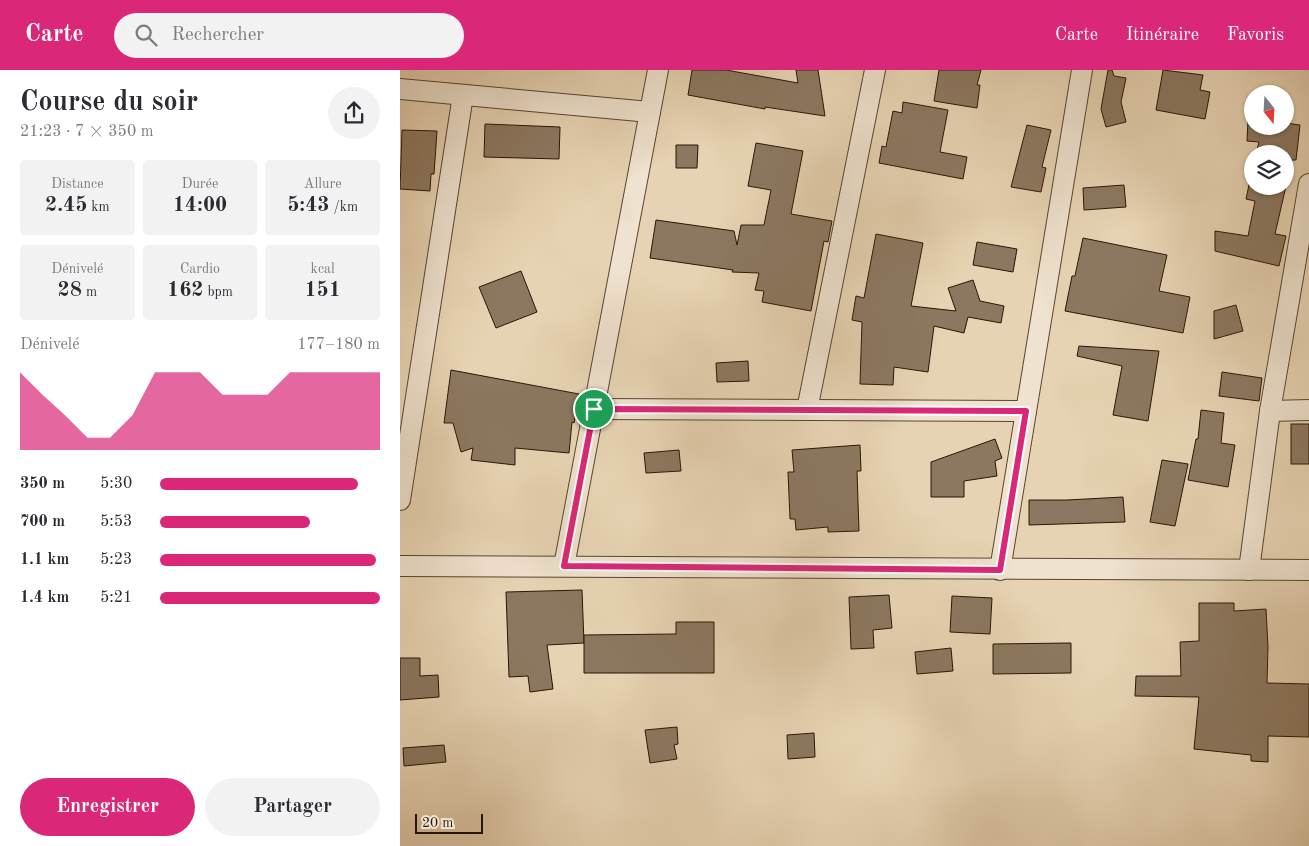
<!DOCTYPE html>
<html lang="fr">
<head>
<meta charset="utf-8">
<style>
	:root { --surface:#fff; --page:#f2f2f3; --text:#2b2b33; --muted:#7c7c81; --accent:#db2777 }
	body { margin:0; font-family:"Old Standard TT",serif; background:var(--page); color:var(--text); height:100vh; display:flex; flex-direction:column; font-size:19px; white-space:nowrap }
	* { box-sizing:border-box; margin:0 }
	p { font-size:16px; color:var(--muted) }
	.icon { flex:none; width:28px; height:28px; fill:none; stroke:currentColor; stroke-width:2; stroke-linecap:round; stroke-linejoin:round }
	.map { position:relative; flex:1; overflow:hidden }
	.side { display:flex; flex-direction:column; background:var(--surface); width:400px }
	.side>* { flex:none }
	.needle { width:32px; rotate:162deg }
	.fabs { position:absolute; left:844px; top:15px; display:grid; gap:10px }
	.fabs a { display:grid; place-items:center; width:50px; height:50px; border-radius:50%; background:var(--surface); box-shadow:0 1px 4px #0004; font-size:25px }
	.scale { position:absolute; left:15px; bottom:12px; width:68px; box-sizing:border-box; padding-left:5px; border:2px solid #291606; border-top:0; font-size:14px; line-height:18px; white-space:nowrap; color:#291606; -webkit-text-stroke:4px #efe2ce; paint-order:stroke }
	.pin { position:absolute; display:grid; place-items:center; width:42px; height:42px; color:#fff; margin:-21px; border:2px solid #fff; border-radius:50%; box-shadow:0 1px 5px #0007 }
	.round { display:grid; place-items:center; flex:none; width:52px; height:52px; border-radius:26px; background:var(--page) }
	.headline { display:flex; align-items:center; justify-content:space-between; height:85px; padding:0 20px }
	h1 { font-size:28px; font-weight:700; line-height:38px }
	.metrics { display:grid; grid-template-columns:repeat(3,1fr); gap:8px; height:85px; padding:5px 20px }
	.metrics div { display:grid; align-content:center; border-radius:5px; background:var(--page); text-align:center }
	.metrics b { font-size:21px; font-weight:700 }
	.metrics small { font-size:14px; font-weight:400 }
	.metrics p { font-size:14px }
	.chart { height:140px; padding:10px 20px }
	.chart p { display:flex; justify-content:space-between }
	.chart svg { width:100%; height:90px; margin-top:5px; fill:var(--accent); opacity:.7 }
	.button { display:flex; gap:10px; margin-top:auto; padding:10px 20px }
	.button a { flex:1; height:58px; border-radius:30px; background:var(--accent); color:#fff; font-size:20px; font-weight:700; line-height:58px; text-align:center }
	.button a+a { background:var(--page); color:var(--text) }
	ul { padding:0 20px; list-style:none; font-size:16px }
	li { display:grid; grid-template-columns:80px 60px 1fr; align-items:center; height:38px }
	li i { height:12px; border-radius:6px; background:var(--accent) }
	header { display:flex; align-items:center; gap:30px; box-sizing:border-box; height:70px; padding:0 25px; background:var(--accent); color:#fff }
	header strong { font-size:24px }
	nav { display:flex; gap:28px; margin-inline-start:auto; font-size:18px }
	.search { width:350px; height:45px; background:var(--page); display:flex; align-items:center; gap:12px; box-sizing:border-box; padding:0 18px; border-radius:28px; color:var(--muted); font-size:19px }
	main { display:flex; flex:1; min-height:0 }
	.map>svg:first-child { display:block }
</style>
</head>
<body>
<header>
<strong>Carte</strong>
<div class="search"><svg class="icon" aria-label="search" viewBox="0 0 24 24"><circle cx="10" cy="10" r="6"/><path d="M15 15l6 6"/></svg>Rechercher</div>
<nav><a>Carte</a><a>Itinéraire</a><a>Favoris</a></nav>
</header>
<main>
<section class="side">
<div class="headline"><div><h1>Course du soir</h1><p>21:23 · 7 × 350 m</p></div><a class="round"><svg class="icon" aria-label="share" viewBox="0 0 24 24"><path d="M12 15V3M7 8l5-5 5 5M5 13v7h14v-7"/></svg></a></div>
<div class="metrics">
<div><p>Distance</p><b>2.45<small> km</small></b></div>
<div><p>Durée</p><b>14:00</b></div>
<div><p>Allure</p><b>5:43<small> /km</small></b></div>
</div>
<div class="metrics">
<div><p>Dénivelé</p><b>28<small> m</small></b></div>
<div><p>Cardio</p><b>162<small> bpm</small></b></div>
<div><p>kcal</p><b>151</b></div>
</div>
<div class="chart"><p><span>Dénivelé</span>177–180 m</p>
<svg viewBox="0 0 160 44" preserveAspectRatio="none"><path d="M0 44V6L10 17L20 27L30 38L40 38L50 27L60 6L70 6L80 6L90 17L100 17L110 17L120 6L130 6L140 6L150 6L160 6V44z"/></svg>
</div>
<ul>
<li><b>350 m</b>5:30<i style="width:90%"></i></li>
<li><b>700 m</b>5:53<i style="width:68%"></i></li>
<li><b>1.1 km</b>5:23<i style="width:98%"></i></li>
<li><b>1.4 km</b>5:21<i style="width:100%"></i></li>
</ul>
<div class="button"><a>Enregistrer</a><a>Partager</a></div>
</section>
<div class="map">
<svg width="909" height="776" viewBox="0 0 909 776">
	<rect width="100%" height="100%" fill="#e7d3b3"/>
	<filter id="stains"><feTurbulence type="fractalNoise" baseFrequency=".004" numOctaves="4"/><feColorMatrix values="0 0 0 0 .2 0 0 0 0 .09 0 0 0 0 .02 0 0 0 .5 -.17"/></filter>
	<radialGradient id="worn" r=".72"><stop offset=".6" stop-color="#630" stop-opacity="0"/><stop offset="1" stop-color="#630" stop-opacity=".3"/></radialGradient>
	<!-- building -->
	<g fill="#8c7860" stroke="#291606">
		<path d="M292,0H326L398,13L396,0H418L425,46L365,37V39L288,25Z"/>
		<path d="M539,0H581L577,15H580L577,38L534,31Z"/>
		<path d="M708,0H712L714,6L726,8L721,32L726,52L706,57L701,39Z"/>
		<path d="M763,0L803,5L800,20L810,22L805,49L756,40Z"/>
		<path d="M503,32L548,40L540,82L567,87L563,109L479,93L482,76L486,77L493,41L502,43Z"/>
		<path d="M848,50H852V56H885V53L900,55L896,90H892L875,164L886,166L879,196L815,181V161L848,166L855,131L846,129L852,101V116H885V84H856L859,72L847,71Z"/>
		<path d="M85,54L160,57L159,89L84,87Z"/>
		<path d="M627,55L651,60L642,97L646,98L641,122L611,117Z"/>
		<path d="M2,60L37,61L34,104H31L30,121L0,119Z"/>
		<path d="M356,73L403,81L391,144L432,151L428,172L424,171L411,241L362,232L364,221L355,220L359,203L332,202L333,200L250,188L256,150L334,161L337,175L341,155H364L371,120L348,116Z"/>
		<path d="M276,75H298L297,98H276Z"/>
		<path d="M724,115L726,137L684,140L683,118Z"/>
		<path d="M476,164L523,173L511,236L556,241L548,218L573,210L580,231L604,236L601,253L568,247L564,263L534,256L528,302L494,297L493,315L460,314L462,252L452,250L456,226L464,228Z"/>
		<path d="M683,168L767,185L759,221L790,227L783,263L665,241L672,206H675Z"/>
		<path d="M577,172L617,179L613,202L573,195Z"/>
		<path d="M121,201L137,242L96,258L79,217Z"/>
		<path d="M836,235L843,261L814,269V241Z"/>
		<path d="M679,276L759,281L748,351L713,345L722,296L677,286Z"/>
		<path d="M348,291L349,311L317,312L316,293Z"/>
		<path d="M51,300L179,324L174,353L172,352L169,383L115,378V395L71,390L73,378L61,382L53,353H44Z"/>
		<path d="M822,302L862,308L859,331L819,326Z"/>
		<path d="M801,340L824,343L821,373L835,375L828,417L788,410L796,369H798Z"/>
		<rect x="891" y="354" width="18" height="40"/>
		<path d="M595,369L602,388L595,391L597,406L564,411V427H531V392Z"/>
		<path d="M460,375L461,401H457L459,461L428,462V457L396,460L395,449H390L388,402H394L392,380Z"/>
		<path d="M279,380L281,401L246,403L244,383Z"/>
		<path d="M762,390L788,394L775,456L750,452Z"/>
		<path d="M723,427L725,452L629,455V430H667Z"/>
		<path d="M182,520L184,573L147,575L153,619L130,622L128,606L109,607L106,522Z"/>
		<path d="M489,525L492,558L473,560L474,578L451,579L449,527Z"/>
		<path d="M552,526L592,528L590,564L550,562Z"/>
		<path d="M799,533H834V541L866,539L868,577L867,613L909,614V667L868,666V692L851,691V685L794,679L799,627L735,626L736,606H781L780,572L799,571Z"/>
		<path d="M276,552H314V603H184V565L276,564Z"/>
		<path d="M671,573V603L593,604V574Z"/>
		<path d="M551,578L553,601L517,604L515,582Z"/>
		<path d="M0,588H20V606L38,605L39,627L0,630Z"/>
		<path d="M277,657L278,674L274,675L277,689L250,693L245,660Z"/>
		<path d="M414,663L415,687L388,689L387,665Z"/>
		<path d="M44,675L46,692L4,696L3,678Z"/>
	</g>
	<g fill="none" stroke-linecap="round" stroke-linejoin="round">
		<!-- street casing -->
		<g stroke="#584531" stroke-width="22">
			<g id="street">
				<path d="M0,19L250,42L258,0"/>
				<path d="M194,339L626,341"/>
				<path d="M407,340L475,0"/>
				<path d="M870,341L909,340"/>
				<path d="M0,430L63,25"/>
				<path d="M0,496L909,500"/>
				<path d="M164,496L250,42"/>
				<path d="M600,500L682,0"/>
				<path d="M849,500L870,341L909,114"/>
			</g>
		</g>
		<!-- street -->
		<use href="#street" stroke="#efe2ce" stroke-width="20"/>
	</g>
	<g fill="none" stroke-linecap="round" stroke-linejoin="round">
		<!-- route casing -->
		<g stroke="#fff" stroke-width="10">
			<path id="route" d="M194,339L626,341L600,500L164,496Z"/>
		</g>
		<!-- route -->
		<use href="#route" stroke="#db2777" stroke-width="6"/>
	</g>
	<rect width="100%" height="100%" filter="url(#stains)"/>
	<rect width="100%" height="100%" fill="url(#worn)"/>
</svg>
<div class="fabs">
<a><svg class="needle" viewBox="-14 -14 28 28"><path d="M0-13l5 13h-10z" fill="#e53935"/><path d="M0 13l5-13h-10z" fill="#7c7c81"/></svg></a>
<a><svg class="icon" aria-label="layers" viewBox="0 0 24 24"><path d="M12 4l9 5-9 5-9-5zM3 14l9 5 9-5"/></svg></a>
</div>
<div class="scale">20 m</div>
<div class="pin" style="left:194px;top:339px;background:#1e9e55"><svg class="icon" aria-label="arrive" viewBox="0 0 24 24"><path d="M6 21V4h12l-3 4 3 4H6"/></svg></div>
</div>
</main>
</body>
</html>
